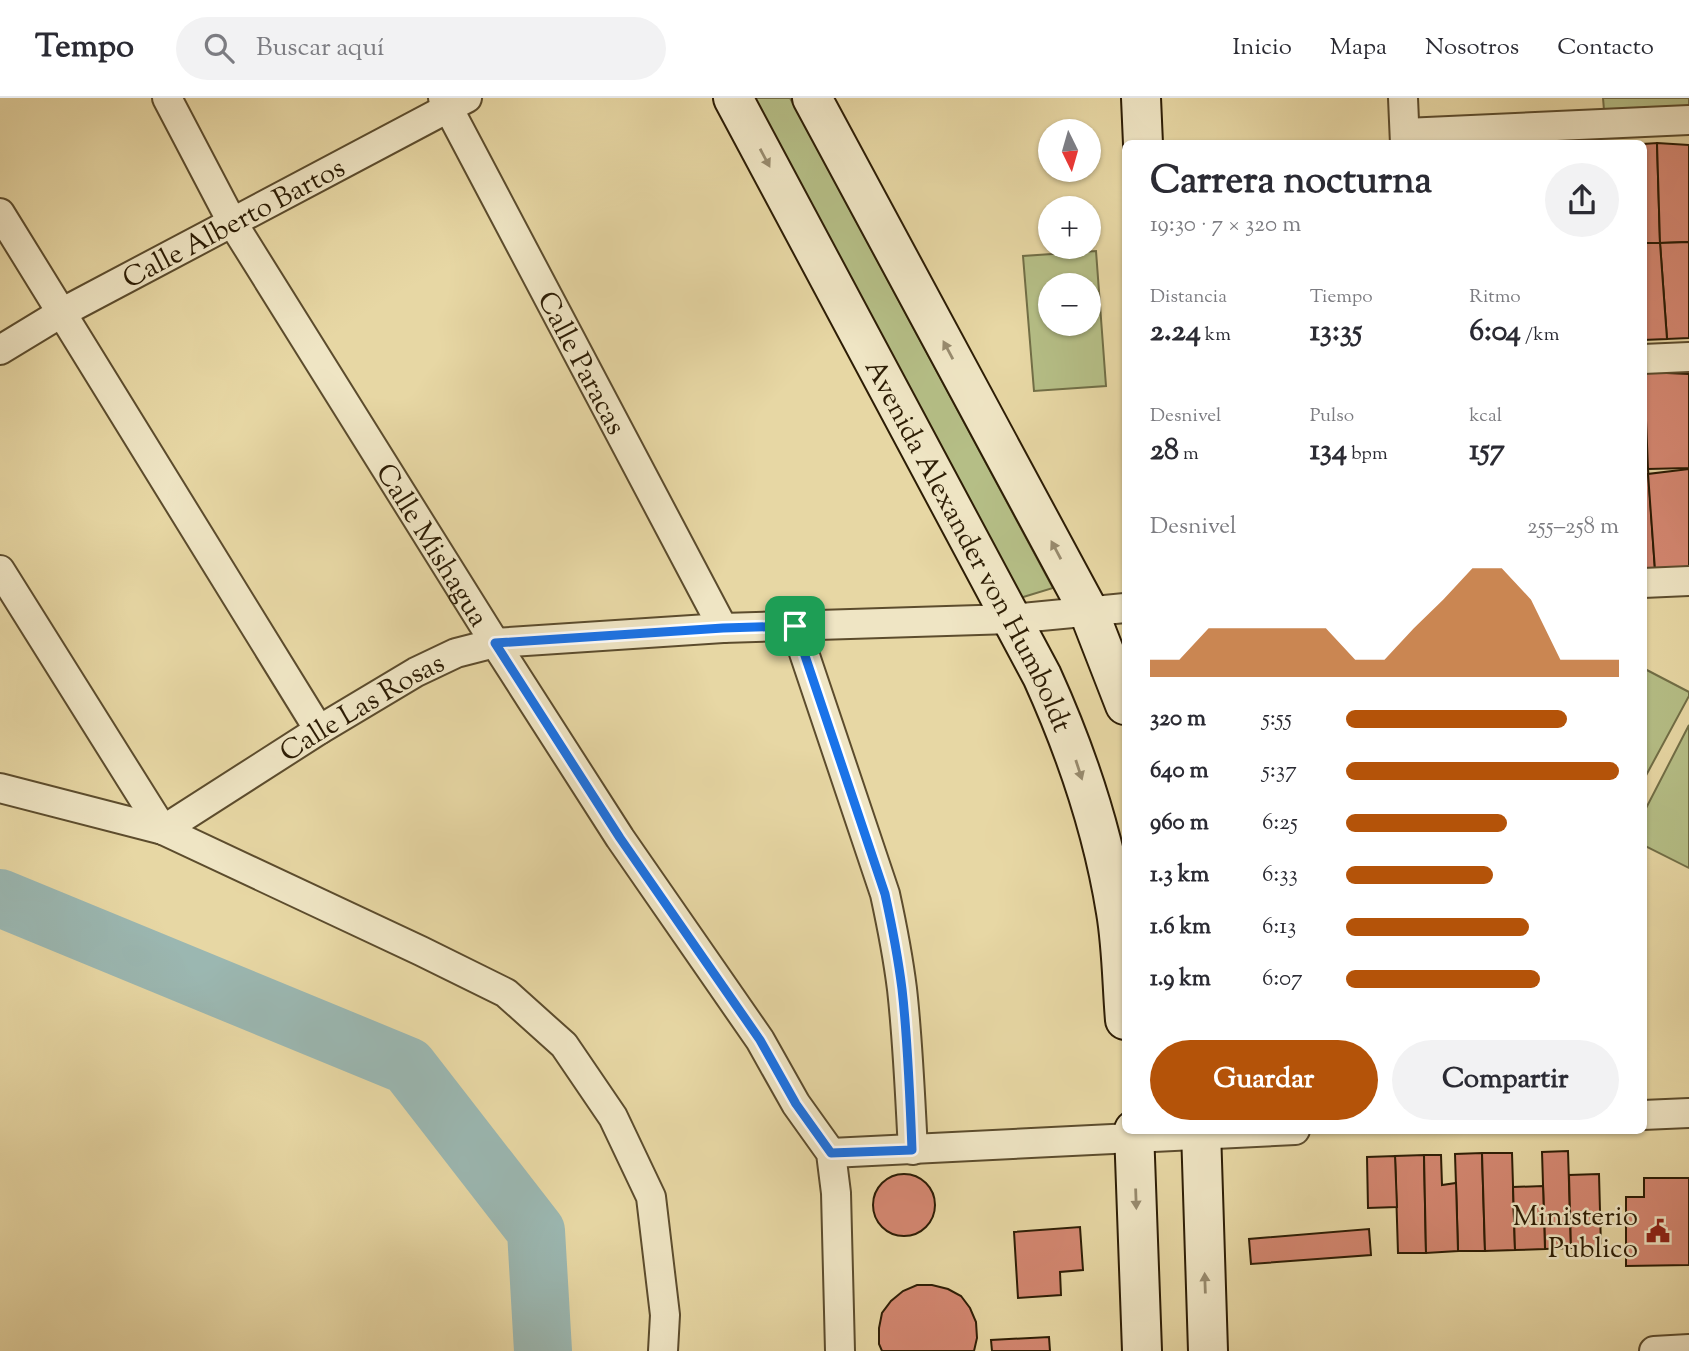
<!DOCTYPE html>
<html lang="es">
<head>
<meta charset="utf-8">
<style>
	:root { --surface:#fff; --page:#f2f2f3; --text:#2b2b33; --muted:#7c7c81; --line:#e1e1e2; --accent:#b45309 }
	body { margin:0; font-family:"Sorts Mill Goudy",serif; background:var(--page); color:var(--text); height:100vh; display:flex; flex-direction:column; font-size:26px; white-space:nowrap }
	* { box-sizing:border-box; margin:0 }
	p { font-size:23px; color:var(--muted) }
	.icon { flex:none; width:38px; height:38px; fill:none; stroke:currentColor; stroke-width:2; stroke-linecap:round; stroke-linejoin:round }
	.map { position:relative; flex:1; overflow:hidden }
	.drawer { position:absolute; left:1122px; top:42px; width:525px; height:994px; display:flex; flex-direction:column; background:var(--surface); border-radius:10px; box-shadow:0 2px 5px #0004 }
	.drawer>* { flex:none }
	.needle { width:46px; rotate:175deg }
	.controls { position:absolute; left:1038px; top:21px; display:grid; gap:14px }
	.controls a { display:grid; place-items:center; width:63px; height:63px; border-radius:50%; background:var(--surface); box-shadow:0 2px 5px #0004; font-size:35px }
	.pin { position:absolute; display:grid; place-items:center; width:60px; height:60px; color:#fff; margin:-30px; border-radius:14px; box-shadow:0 4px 10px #0006 }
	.round { display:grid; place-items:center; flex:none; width:74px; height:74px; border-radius:37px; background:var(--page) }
	.head { display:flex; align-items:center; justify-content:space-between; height:119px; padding:0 28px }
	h1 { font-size:38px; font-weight:800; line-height:52px }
	.stats { display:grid; grid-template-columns:repeat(3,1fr); gap:10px; height:119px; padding:7px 28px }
	.stats div { display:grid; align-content:center }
	.stats b { font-size:30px; font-weight:800 }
	.stats small { font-size:19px; font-weight:400 }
	.stats p { font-size:19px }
	.chart { height:196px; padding:14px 28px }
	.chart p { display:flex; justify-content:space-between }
	.chart svg { width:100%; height:126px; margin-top:7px; fill:var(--accent); opacity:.7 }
	.primary-button { display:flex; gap:14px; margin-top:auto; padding:14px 28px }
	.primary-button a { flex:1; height:80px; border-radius:42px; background:var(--accent); color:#fff; font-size:28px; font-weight:800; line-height:80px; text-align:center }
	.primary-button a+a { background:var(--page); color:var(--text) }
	ul { padding:0 28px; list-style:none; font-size:23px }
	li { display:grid; grid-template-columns:112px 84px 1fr; align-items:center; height:52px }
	li i { height:18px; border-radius:9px; background:var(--accent) }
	header { display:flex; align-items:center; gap:42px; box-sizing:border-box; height:98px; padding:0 35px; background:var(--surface); border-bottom:2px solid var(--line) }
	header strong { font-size:33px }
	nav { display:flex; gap:38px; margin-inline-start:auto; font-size:24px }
	.search { width:490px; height:63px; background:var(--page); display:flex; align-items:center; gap:18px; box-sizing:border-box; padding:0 24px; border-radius:38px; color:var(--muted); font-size:26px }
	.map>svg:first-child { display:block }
</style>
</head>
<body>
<header>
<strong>Tempo</strong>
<div class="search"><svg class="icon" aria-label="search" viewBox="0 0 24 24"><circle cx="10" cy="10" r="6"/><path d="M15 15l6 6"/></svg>Buscar aquí</div>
<nav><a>Inicio</a><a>Mapa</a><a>Nosotros</a><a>Contacto</a></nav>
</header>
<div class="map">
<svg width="1689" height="1253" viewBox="0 0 1689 1253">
	<rect width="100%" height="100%" fill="#e7d7a4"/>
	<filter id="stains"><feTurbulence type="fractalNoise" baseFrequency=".00286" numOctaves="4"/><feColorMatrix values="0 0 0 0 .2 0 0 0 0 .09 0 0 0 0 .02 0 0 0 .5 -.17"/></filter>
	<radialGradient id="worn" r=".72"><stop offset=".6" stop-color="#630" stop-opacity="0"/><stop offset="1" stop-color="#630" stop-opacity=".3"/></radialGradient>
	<!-- green -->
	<g fill="#b5be86" stroke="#716e46" stroke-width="2" fill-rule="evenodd">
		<path d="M751,0H790L1053,490L1020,500Z"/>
		<path d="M1603,0H1689V9L1604,12Z"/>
		<path d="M1096,153L1106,288L1034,293L1023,158ZM1050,187H1088V226H1050Z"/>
		<path d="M1643,570L1689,594V598L1643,683Z"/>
		<path d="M1689,627V770L1643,747V716Z"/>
	</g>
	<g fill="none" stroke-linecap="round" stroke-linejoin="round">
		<!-- river -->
		<path stroke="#9bb7b1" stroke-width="58" d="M0,800L408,968L536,1133L543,1253"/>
	</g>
	<!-- building -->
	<g fill="#d48771" stroke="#2d1d05" stroke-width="2">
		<path d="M1657,45L1660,145H1643V46Z"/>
		<path d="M1657,45L1689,47V144L1660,145Z"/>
		<path d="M1689,144V240L1667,241L1660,145Z"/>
		<path d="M1643,145H1660L1667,241L1643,242Z"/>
		<path d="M1643,274L1648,371L1643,372Z"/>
		<path d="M1644,274L1689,276V370L1648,371Z"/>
		<path d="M1648,371L1655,472L1643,473V372Z"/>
		<path d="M1689,371V471L1655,472L1648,376Z"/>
		<path d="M1568,1053L1571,1150L1545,1151L1542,1054Z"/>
		<path d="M1482,1055L1485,1153H1458L1455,1056Z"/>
		<path d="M1482,1055H1512L1515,1152L1485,1153Z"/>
		<path d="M1424,1057L1426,1155H1398L1395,1058Z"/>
		<path d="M1424,1057H1441L1442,1087L1456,1085L1458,1153L1426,1155Z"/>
		<path d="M1395,1058L1397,1109L1368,1110L1367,1059Z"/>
		<circle cx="904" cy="1107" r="31"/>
		<path d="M1599,1076L1601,1149L1571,1150L1569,1077Z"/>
		<path d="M1644,1080H1689V1167L1626,1168V1099H1644Z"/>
		<path d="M1543,1088L1545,1151L1515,1152L1513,1089Z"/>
		<path d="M1080,1129L1083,1172L1060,1174L1061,1197L1018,1200L1014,1134Z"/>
		<path d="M1369,1131L1371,1157L1251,1166L1249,1141Z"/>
		<path d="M917,1187H932L948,1191L961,1198L970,1210L976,1224L977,1240L974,1253H882L879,1246V1230L882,1215L891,1203L903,1193Z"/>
		<path d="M1049,1239L1050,1253H992L991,1242Z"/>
	</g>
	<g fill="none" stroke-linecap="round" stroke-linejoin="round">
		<!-- street casing -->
		<g stroke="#5c4c2d" stroke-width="32">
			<g id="street">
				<path id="s1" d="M167,0L232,124L495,545L620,740L760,942L796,1006L831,1055L836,1095L840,1253"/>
				<path id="s2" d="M443,0L723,530"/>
				<path d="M1403,0L1405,46"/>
				<path d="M1405,35L1689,22"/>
				<path d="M0,115L319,632"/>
				<path id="s3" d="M0,252L61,215L467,0"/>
				<path d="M1643,261L1689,259"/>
				<path d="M0,472L163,732"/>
				<path d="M1643,485L1689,483"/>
				<path d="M795,528L885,796C892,828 898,859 902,891C908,944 910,998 913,1052"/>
				<path d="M0,690L163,732L421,853L506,895L564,947L613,1019L651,1099L665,1217L663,1253"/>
				<path id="s4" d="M163,732L319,632L416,574L456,555L495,545L723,530L1011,521L1125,510"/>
				<path d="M1643,1017L1689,1015"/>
				<path d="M831,1055L1295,1032"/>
				<path d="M1654,1253L1689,1251"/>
			</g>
		</g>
		<!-- secondary casing -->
		<g stroke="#2d1d05" stroke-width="42">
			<g id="secondary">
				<path id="s5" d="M733,0L1042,578C1076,653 1103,733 1116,814C1122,849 1122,886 1125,922"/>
				<path d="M812,0L1088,512L1125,607"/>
				<path d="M1141,0L1143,46"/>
				<path d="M1134,1032L1142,1253"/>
				<path d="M1201,1032L1208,1253"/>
			</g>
		</g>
		<!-- street -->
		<use href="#street" stroke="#efe5c4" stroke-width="28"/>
		<!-- secondary -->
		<use href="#secondary" stroke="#efe5c4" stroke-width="38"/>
	</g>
	<!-- one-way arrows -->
	<defs><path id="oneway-solid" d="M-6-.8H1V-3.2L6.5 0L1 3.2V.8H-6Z" transform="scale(1.75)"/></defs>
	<g fill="#988b6e">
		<use href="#oneway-solid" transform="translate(765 60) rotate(62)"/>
		<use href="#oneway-solid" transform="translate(948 252) rotate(-118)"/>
		<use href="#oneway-solid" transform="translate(1056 452) rotate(-118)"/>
		<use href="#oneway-solid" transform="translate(1079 672) rotate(72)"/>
		<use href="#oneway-solid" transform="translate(1136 1101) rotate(88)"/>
		<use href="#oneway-solid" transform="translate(1205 1185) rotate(-92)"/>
	</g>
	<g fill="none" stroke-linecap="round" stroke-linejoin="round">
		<!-- route casing -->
		<g stroke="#fff" stroke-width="14">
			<path id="route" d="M795,528L885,796C892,828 898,859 902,891C908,944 910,998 912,1052L831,1055L796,1006L760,942L620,740L495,545L723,530Z"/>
		</g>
		<!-- route -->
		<use href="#route" stroke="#1a73e8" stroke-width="9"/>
	</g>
	<!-- icons -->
	<defs>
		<g id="civic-bare" transform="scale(1.89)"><path d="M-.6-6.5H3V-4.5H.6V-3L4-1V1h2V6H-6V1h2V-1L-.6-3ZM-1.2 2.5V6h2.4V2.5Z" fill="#8f2418" stroke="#efe5c4" stroke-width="2.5" paint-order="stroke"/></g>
	</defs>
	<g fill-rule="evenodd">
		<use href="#civic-bare" x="1658" y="1133"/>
	</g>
	<g text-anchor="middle" stroke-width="5" stroke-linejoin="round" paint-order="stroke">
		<!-- street labels -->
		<g font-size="28" fill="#2d1d05" stroke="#efe5c4">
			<text dy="10" stroke="none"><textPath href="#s3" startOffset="266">Calle Alberto Bartos</textPath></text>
			<text dy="10" stroke="none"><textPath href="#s2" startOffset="299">Calle Paracas</textPath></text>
			<text dy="10" stroke="none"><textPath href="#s1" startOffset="520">Calle Mishagua</textPath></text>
			<text dy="10" stroke="none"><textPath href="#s5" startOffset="506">Avenida Alexander von Humboldt</textPath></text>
			<text dy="10" stroke="none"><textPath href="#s4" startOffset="234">Calle Las Rosas</textPath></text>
		</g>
		<!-- poi labels -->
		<g font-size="28" fill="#2d1d05" stroke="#efe5c4" text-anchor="end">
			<text x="1638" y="1127">Ministerio<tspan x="1638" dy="32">Publico</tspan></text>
		</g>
	</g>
	<rect width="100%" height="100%" filter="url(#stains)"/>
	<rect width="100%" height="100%" fill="url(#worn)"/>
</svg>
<div class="controls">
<a><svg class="needle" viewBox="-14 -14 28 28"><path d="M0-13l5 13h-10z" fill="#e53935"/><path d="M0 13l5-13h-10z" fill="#7c7c81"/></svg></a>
<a>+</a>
<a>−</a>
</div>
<div class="pin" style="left:795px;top:528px;background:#1e9e55"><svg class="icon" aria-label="arrive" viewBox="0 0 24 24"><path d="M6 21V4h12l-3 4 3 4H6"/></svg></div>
<section class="drawer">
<div class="head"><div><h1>Carrera nocturna</h1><p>19:30 · 7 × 320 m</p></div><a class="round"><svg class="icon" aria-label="share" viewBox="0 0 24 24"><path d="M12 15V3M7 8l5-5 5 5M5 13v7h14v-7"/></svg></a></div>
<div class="stats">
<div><p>Distancia</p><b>2.24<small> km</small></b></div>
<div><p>Tiempo</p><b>13:35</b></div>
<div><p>Ritmo</p><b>6:04<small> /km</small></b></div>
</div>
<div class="stats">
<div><p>Desnivel</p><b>28<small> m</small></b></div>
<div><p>Pulso</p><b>134<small> bpm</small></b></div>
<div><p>kcal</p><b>157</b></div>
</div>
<div class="chart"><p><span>Desnivel</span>255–258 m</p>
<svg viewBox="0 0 160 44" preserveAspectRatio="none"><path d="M0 44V38L10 38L20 27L30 27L40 27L50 27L60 27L70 38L80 38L90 27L100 17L110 6L120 6L130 17L140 38L150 38L160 38V44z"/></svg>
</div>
<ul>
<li><b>320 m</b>5:55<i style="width:81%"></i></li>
<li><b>640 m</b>5:37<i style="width:100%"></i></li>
<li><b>960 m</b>6:25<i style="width:59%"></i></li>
<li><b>1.3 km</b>6:33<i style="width:54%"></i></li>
<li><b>1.6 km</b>6:13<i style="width:67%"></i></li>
<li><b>1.9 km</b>6:07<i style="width:71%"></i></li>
</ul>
<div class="primary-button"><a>Guardar</a><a>Compartir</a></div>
</section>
</div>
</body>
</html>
